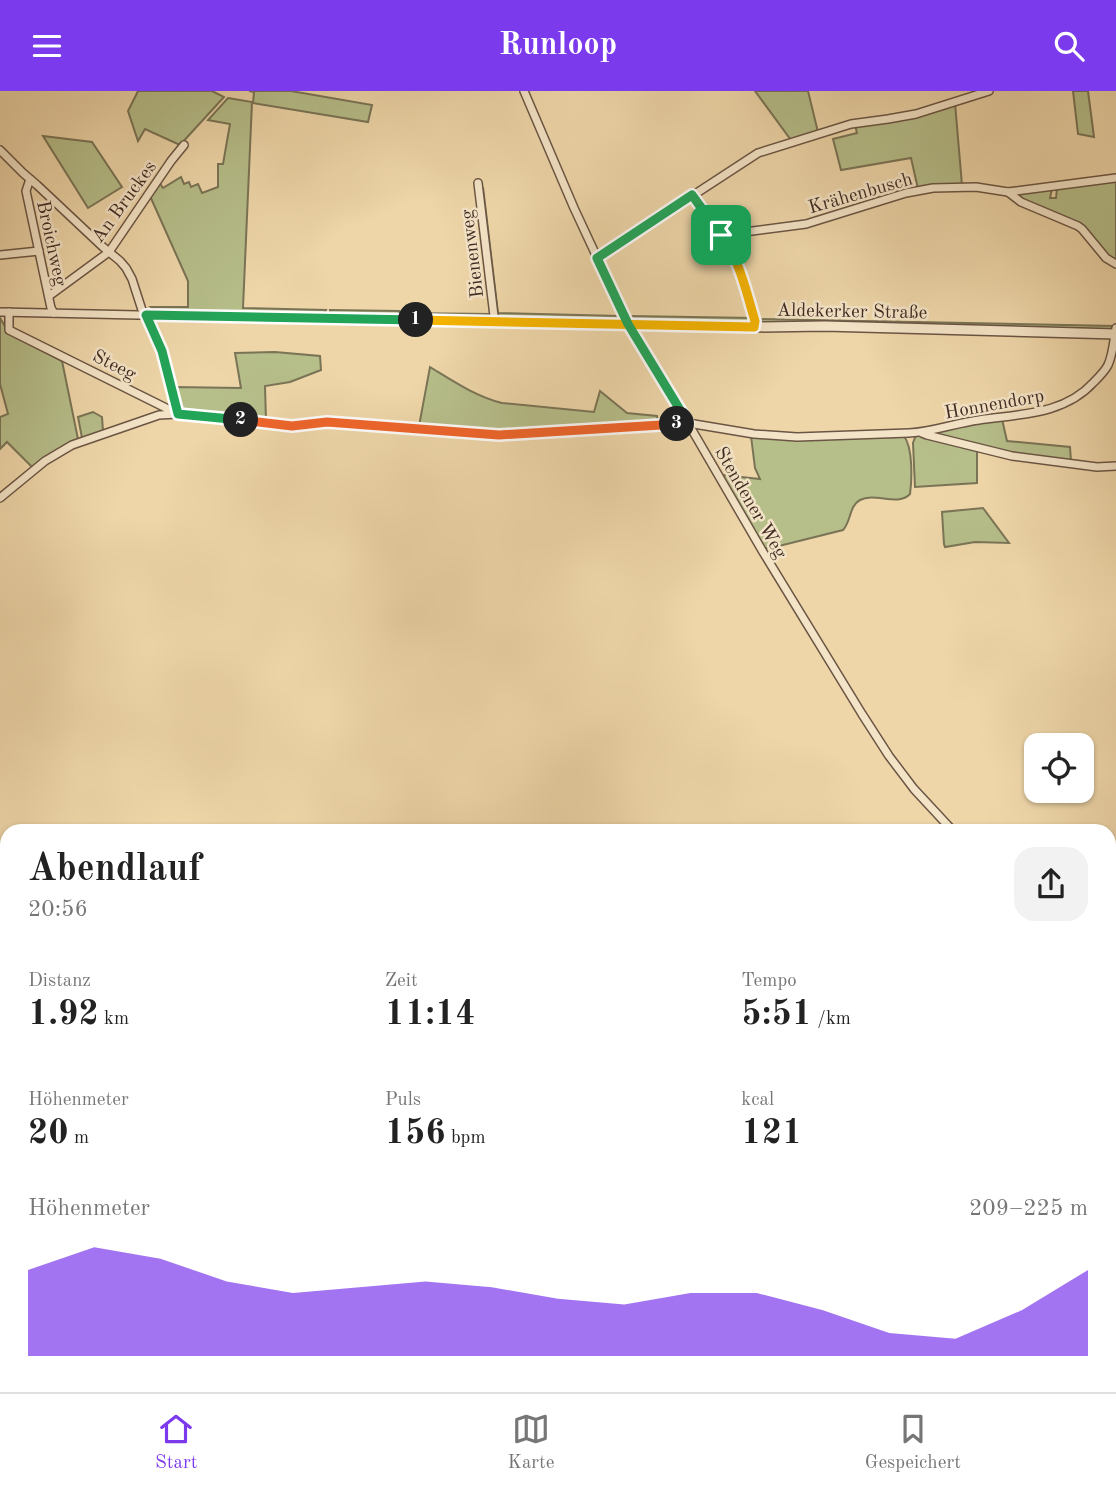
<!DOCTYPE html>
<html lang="de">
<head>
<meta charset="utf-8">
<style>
	:root { --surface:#fff; --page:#f2f2f2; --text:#222; --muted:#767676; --line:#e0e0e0; --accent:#7c3aed }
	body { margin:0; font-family:"Old Standard TT",serif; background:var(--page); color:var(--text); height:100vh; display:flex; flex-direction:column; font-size:26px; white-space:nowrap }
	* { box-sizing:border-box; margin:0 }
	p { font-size:23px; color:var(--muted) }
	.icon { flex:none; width:38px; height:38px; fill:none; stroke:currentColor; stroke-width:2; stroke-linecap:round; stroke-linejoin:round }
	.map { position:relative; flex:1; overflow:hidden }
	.drawer { position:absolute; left:0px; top:733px; width:1116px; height:569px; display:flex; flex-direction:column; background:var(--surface); border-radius:21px 21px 0 0; box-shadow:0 2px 5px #0004 }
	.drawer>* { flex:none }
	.fabs { position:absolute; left:1024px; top:642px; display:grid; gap:14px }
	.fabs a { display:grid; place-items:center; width:70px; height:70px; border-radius:14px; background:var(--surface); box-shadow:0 2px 5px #0004; font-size:35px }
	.pin { position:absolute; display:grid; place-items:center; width:60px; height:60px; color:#fff; margin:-30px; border-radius:14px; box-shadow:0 4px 10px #0006 }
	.km { position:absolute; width:35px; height:35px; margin:-18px; border-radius:50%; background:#222; color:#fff; font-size:19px; line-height:35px; text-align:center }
	.round { display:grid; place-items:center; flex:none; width:74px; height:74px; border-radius:21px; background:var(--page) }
	.overview { display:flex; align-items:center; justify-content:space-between; height:119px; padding:0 28px }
	h1 { font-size:38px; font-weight:600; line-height:52px }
	.metrics { display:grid; grid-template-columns:repeat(3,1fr); gap:10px; height:119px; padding:7px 28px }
	.metrics div { display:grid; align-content:center }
	.metrics b { font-size:35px; font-weight:600 }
	.metrics small { font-size:19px; font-weight:400 }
	.metrics p { font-size:19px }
	.chart { height:196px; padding:14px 28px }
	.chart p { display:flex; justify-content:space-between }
	.chart svg { width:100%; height:126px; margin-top:7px; fill:var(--accent); opacity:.7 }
	header { display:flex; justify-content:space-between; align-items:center; height:91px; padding:0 28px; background:var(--accent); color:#fff; font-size:32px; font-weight:600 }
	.dock { display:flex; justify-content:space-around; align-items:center; height:98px; border-top:2px solid var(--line); background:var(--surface); font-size:19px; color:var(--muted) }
	.dock a { display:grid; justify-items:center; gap:4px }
	.dock .current { color:var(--accent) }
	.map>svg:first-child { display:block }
</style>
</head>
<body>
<header><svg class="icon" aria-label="menu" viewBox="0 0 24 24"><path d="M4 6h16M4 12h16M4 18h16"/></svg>Runloop<svg class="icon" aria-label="search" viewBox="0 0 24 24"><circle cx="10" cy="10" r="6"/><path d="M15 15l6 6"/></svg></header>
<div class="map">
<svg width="1116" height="1301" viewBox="0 0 1116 1301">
	<rect width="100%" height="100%" fill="#eed6a9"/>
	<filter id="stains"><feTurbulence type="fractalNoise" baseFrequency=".00286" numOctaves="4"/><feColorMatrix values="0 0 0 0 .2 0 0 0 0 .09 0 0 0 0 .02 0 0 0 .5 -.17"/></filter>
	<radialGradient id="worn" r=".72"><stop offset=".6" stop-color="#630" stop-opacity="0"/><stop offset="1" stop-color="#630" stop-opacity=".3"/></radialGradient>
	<!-- green -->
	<g fill="#b6be8a" stroke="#7a7456" stroke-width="2">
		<path d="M138,0H212L224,6L180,54L145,38L138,50L128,20Z"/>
		<path d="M249,0H291L372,14L368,31L253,12L254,1Z"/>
		<path d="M755,0H808L818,41L791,49Z"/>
		<path d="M1073,0H1088L1094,46L1078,43Z"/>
		<path d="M228,7L252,11L243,217L326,219L323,225L159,222L151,216H188V190L150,105L159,91L163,97L181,86L184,93L189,91L191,96L198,93L202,102L218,96V73H223L230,33L208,29Z"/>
		<path d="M955,12L962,94L918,98L911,67L841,79L833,48L857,42L855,34Z"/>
		<path d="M43,45L92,51L122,96L88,117Z"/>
		<path d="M1116,90V170L1107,165L1085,136L1022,109L1013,103L1052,98L1050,107H1056L1057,97Z"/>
		<path d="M483,96L498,222L619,225L618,230L501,228L497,222L486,149Z"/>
		<path d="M330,219L399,220V222L492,223L489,228L331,225Z"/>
		<path d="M628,225L753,227L750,232L635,230L630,229Z"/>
		<path d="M0,227L10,243L62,270L78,348L33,377L7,351L0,358V326L8,323L0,293Z"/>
		<path d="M756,228L1114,235L1109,239L758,232Z"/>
		<path d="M275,261L320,265L321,279L290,291L265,295L266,330L233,324L197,323L181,320L174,296L241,297L235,262Z"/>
		<path d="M430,276C453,290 475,305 502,312L594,321L600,300L627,322L657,325L658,333L495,341L419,335Z"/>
		<path d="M93,321L102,326L103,340L82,347L78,326Z"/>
		<path d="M1002,328L1007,350L1070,356L1071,370L1013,363L928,342Z"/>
		<path d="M916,344H921L977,360V392L915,396L913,352Z"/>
		<path d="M751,345H904C913,357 912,388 910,403C898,416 875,401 860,409C849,415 851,431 843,439L771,457H763L722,384L760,388L755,377Z"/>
		<path d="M983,417L1009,452L975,451L945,456L944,453L942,421Z"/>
		<path d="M0,1085L7,1086V1295H40L31,1301H7L0,1289Z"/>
		<path d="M1113,1128L1116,1134V1301H727L736,1295H1110V1130Z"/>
		<path d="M166,1295H249L250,1301H167Z"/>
		<path d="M580,1295H663L654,1301H584Z"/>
	</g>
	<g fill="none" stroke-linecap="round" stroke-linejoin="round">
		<!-- stream -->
		<g stroke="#758074" stroke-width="2">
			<path d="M1110,1134L1113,1131"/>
			<path d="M843,1301L844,1295"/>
		</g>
		<!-- minor casing -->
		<g stroke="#6b5544" stroke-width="10">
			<g id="minor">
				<path d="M524,0L574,117L628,233L688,332L763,461L862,623L889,665L914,698L953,740"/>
				<path d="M0,59L23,82L37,94L103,156L120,170L126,177L132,188L142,219L149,228L162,260L178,323"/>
				<path d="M30,88L26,100L51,217L54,222"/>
				<path d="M478,92L494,225L493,230"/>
				<path d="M1008,101L1116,87"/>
				<path d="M693,105L731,158L743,185L755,230L754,236"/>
				<path d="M721,144L806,133L906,102L933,97L976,96L1008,101L1021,111L1078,135L1082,138L1106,167L1116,173"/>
				<path d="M0,164L39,160"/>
				<path d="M597,167L758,62L851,33L888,28L916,23L989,0"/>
				<path d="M49,205L109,161L171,70L184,54"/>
				<path d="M0,221L184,225"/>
				<path d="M9,221V239L178,323L188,324L292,335L327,331L499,344L661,335L688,332L754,343L797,346L909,342C933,341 955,332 979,329C1020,323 1064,324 1094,291C1099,286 1105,280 1108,274C1113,263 1114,248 1116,237"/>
				<path d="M922,342L927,344L1012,365L1097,376L1116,375"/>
				<path d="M0,407L45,370L72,354L159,324L177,323"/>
				<path d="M1110,888L1116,885"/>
				<path d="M0,1083H7"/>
				<path d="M1110,1118L1116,1128"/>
				<path d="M163,1295L164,1301"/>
				<path d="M521,1295L525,1301"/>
				<path d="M722,1301L732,1295"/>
			</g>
		</g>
		<!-- tertiary casing -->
		<g stroke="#6b5544" stroke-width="12">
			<path id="tertiary" d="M184,225L754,236L825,235L1116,243"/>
		</g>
		<!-- minor -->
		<use href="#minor" stroke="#f4e4c7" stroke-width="7"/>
		<!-- tertiary -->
		<use href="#tertiary" stroke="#f4e4c7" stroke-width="9"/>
	</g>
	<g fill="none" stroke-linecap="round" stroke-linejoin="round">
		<!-- split-1 casing -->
		<g stroke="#fff" stroke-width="14">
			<path id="split-1" d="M416,229L754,236L755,230C746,200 740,170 721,144"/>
		</g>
		<!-- split-2 casing -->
		<g stroke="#fff" stroke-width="14">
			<path id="split-2" d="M241,329L178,323L162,260L146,224L416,229"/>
		</g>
		<!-- split-3 casing -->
		<g stroke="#fff" stroke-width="14">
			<path id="split-3" d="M241,329L292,335L327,331L499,344L677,333"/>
		</g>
		<!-- split-4 casing -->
		<g stroke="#fff" stroke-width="14">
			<path id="split-4" d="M677,333L688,332L628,233L597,167L692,104L721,144"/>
		</g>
		<!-- split-1 -->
		<use href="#split-1" stroke="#f5b400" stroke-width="9"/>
		<!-- split-2 -->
		<use href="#split-2" stroke="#22a559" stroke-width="9"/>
		<!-- split-3 -->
		<use href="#split-3" stroke="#f0652b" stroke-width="9"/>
		<!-- split-4 -->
		<use href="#split-4" stroke="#22a559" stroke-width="9"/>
	</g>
	<g text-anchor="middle" stroke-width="5" stroke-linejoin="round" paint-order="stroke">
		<!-- street labels -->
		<g font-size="19" fill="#3f2a23" stroke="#f4e4c7">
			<text transform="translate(860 101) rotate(-16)" y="7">Krähenbusch</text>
			<text transform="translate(123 110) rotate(-54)" y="7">An Bruckes</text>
			<text transform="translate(53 152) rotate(78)" y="7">Broichweg</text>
			<text transform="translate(471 163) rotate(-97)" y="7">Bienenweg</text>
			<text transform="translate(852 219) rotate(1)" y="7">Aldekerker Straße</text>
			<text transform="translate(115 273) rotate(27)" y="7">Steeg</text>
			<text transform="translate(994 312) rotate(-10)" y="7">Honnendorp</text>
			<text transform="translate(752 411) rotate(60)" y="7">Stendener Weg</text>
		</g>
	</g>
	<rect width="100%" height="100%" filter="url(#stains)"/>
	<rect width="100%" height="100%" fill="url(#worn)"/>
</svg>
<div class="fabs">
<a><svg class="icon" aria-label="locate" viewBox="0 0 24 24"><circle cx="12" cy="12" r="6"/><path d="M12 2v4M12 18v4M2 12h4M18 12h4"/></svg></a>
</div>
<div class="pin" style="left:721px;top:144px;background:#1e9e55"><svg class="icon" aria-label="arrive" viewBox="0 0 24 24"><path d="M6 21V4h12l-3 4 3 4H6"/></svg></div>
<b class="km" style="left:416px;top:229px">1</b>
<b class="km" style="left:241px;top:329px">2</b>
<b class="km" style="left:677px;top:333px">3</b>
<section class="drawer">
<div class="overview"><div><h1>Abendlauf</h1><p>20:56</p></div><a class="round"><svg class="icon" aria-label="share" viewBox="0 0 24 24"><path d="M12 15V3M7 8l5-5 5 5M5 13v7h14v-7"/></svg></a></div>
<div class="metrics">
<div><p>Distanz</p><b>1.92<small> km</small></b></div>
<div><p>Zeit</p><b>11:14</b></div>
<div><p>Tempo</p><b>5:51<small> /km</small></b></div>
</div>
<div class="metrics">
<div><p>Höhenmeter</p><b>20<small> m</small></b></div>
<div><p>Puls</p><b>156<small> bpm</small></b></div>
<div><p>kcal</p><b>121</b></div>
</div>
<div class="chart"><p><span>Höhenmeter</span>209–225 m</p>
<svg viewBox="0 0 160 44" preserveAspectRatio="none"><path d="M0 44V14L10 6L20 10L30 18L40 22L50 20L60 18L70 20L80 24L90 26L100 22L110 22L120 28L130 36L140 38L150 28L160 14V44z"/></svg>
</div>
</section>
</div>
<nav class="dock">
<a class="current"><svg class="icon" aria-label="home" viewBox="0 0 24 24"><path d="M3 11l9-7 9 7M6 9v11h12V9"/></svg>Start</a>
<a><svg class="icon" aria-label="map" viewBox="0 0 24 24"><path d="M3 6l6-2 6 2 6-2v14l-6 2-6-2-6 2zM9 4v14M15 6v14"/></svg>Karte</a>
<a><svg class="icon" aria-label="saved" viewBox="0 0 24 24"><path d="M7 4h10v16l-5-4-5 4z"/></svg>Gespeichert</a>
</nav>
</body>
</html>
